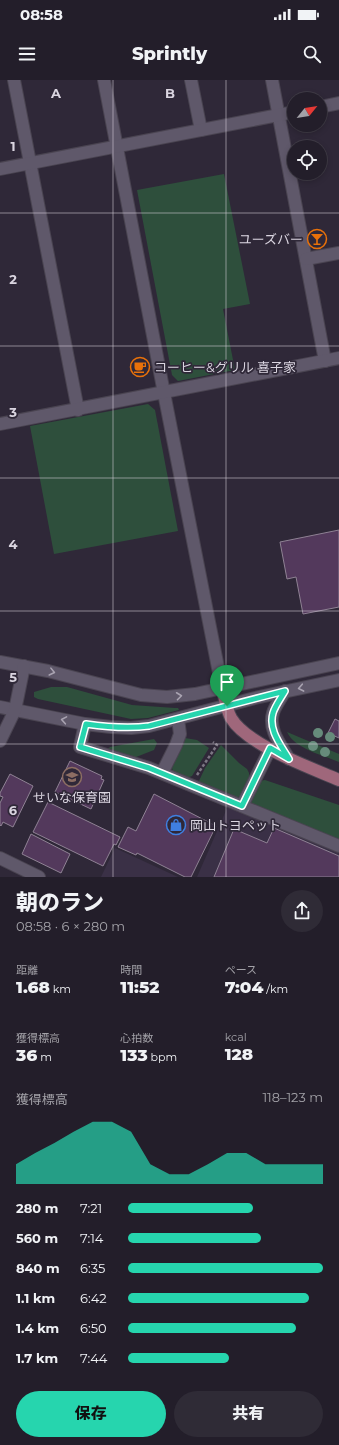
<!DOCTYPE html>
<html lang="ja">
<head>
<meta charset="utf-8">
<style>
	:root { --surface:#231e2a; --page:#2f2b36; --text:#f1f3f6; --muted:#a3a2a8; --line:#403c47; --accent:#26d5ae }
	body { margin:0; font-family:Montserrat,"Noto Sans JP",sans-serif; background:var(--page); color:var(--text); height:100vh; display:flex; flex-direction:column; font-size:15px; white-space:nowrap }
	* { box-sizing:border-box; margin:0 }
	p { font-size:13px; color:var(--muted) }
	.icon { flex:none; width:22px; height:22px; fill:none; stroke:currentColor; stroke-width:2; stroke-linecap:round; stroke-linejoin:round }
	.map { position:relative; height:797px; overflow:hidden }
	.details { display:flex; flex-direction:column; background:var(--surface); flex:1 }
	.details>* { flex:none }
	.needle { width:26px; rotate:60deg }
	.buttons { position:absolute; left:287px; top:12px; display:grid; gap:8px }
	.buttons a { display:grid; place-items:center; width:40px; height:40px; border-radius:50%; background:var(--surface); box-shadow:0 2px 6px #0003,0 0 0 1px var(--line); font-size:20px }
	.pin { position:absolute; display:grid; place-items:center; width:34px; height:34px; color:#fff; margin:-41px -17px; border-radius:50% 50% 50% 0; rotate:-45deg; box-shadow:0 0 4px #0007 }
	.pin .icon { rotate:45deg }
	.round { display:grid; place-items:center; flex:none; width:42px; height:42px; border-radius:21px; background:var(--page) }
	.head { display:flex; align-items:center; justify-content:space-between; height:68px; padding:0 16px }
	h1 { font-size:22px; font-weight:800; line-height:30px }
	.figures { display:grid; grid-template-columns:repeat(3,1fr); gap:6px; height:68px; padding:4px 16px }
	.figures div { display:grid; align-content:center }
	.figures b { font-size:17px; font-weight:800 }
	.figures small { font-size:11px; font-weight:400 }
	.figures p { font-size:11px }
	.chart { height:112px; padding:8px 16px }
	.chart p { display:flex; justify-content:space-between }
	.chart svg { width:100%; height:72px; margin-top:4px; fill:var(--accent); opacity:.7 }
	.primary-button { display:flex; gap:8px; margin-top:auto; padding:8px 16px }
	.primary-button a { flex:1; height:46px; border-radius:24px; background:var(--accent); color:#111; font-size:16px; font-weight:800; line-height:46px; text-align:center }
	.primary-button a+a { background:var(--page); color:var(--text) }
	ul { padding:0 16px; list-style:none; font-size:13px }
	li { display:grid; grid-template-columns:64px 48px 1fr; align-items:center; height:30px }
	li i { height:10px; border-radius:5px; background:var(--accent) }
	.status { display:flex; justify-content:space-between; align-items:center; height:28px; padding:0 20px; background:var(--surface); direction:ltr }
	.status svg { height:11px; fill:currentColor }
	header { display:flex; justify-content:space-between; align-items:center; height:52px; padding:0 16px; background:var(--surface); font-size:18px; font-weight:800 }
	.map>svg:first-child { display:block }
</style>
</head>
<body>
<div class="status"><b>08:58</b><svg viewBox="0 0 49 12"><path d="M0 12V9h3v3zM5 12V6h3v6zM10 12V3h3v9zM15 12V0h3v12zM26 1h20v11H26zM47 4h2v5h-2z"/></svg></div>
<header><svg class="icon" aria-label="menu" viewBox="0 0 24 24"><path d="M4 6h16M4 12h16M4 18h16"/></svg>Sprintly<svg class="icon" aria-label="search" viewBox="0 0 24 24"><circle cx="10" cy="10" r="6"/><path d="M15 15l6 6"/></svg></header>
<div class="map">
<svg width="339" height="797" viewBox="0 0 339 797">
	<rect width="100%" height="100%" fill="#2f2838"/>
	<!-- built -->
	<g fill="#3a3046">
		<path d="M228,726L339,772V797H197Z"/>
		<path d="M115,768L178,797H101Z"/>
	</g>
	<!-- green -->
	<g fill="#2e4f3c">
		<path d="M224,94L250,224L223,229L235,290L178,301L172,295L137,110Z"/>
		<path d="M148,324L155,330L178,451L54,474L30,346Z"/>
		<path d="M51,607H67L132,625L175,628H178L179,630L148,638L131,639L38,619L34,617V612Z"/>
		<path d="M287,652L339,674V682C323,675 295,669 287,652Z"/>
		<path d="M185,658L197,660L209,668L192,696L187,698L173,692L172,688Z"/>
		<path d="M154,659L157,663L154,670L131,679L108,669L110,667Z"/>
		<path d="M221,665L239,683L247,689L249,693V698L239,720L198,703L205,688Z"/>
		<path d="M265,700L339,725V762L248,724L260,701Z"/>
	</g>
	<!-- building -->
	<g fill="#53395c" stroke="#8f8294">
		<path d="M339,450V527L303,534L296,497L287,499L280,462Z"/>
		<path d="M335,639L339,641V658L328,653Z"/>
		<path d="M70,681L102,696L101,699L104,700L91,729L55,712Z"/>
		<path d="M10,694L33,706L13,747L3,742L1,746L0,745V723L3,717L0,716V713Z"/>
		<path d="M154,714L216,746L191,797H185L137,773L136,775L118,767L128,747L136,751Z"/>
		<path d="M48,722L120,757L116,765L114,764L103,786L33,752Z"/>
		<path d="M274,748L339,776V797H214L234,749L267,763Z"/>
		<path d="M31,754L70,774L61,793L22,774Z"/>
	</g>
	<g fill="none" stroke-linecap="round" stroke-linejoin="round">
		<!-- minor casing -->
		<g stroke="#4a4451" stroke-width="14">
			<g id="minor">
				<path d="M14,0L78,330"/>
				<path d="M104,0L164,313L222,608"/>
				<path d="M191,0L201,50"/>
				<path d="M272,0L325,281"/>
				<path d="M320,27L339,23"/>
				<path d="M0,89L294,32"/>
				<path d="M306,179L339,173"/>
				<path d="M0,344L339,278"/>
				<path d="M0,582L48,591L141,615L167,617L195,614L339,583"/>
				<path d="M285,611C281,618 275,626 273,633C268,650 281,665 289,679"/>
				<path d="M0,627L85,644L111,647L131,648L149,646L255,618L339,600"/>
				<path d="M85,644L80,667L149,688L339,766"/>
				<path d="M0,661L15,630L24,586"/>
				<path d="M162,693L176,665L180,654L178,639"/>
				<path d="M242,726L270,669"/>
				<path d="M0,778L39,797"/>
			</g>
		</g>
		<!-- major casing -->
		<g stroke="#4a4451" stroke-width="14">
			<path id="major" d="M222,608C225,617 226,629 231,638C247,665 309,687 339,700"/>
		</g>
		<!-- path -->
		<path stroke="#7d7784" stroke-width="2.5" stroke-dasharray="3 2" stroke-linecap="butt" d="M197,695L217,665L213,662"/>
		<!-- minor -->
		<use href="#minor" stroke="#5f586a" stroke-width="12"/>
		<!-- major -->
		<use href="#major" stroke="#9f677b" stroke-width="12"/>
	</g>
	<!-- trees -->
	<g fill="#668b7b">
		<circle cx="318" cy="653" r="5"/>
		<circle cx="330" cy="657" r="5"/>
		<circle cx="313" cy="666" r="5"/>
		<circle cx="325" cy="672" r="5"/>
	</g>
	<!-- one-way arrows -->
	<defs><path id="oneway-chevron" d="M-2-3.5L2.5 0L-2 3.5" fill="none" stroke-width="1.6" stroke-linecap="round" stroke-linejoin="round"/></defs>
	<g stroke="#a9a3b1">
		<use href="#oneway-chevron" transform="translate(52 592) rotate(14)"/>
		<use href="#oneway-chevron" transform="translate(301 608) rotate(169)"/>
		<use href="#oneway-chevron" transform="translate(179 616) rotate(-7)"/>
		<use href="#oneway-chevron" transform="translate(64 640) rotate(-170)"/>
	</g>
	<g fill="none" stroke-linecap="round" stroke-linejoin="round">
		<!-- route casing -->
		<g stroke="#fff" stroke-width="8">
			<path id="route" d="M285,611C281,618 275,626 273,633C268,650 281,665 289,679L270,668L242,726L149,688L80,667L86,644C107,647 127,649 149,646Z"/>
		</g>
		<!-- route -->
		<use href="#route" stroke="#26d5ae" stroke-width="5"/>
	</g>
	<!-- grid -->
	<path fill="none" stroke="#dad5e0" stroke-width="1" stroke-opacity="0.55" d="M113,0V797M226,0V797M0,133H339M0,266H339M0,398H339M0,531H339M0,664H339"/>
	<!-- icons -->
	<defs>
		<g id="bar-ring" transform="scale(1)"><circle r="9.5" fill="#2f2838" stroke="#e8710a" stroke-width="1.5"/><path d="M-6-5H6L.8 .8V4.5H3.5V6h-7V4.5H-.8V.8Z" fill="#e8710a"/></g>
		<g id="cafe-ring" transform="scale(1)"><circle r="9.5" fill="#2f2838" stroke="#e8710a" stroke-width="1.5"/><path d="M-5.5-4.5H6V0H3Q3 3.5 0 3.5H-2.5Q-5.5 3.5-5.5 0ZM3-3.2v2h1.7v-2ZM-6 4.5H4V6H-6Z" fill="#e8710a"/></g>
		<g id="school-ring" transform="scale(1)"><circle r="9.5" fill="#2f2838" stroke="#8d6e63" stroke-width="1.5"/><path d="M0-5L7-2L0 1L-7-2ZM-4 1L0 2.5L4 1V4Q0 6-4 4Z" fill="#8d6e63"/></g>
		<g id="shop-ring" transform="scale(1)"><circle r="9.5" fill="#2f2838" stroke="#3f7fe0" stroke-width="1.5"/><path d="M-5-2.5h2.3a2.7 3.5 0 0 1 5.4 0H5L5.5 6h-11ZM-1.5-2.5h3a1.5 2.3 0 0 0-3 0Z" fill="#3f7fe0"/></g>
	</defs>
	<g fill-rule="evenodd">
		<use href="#bar-ring" x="317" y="159"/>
		<use href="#cafe-ring" x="140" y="287"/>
		<use href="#school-ring" x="72" y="697"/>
		<use href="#shop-ring" x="176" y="745"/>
	</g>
	<g text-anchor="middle" stroke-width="3.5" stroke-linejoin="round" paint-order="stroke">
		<!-- poi labels -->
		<g font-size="13" fill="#dad5e0" stroke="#2f2838" text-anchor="start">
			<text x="303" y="164" text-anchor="end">ユーズバー</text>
			<text x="154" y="292">コーヒー&amp;グリル 喜子家</text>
			<text x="72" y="722" text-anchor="middle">せいな保育園</text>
			<text x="190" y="750">岡山トヨペット</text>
		</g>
	</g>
	<g font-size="13" text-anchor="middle" font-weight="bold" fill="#dad5e0" stroke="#2f2838" stroke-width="3.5" stroke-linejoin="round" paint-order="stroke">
		<text x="56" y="18">A</text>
		<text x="170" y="18">B</text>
		<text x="13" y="71">1</text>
		<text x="13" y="204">2</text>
		<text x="13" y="337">3</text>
		<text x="13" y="469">4</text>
		<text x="13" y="602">5</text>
		<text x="13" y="735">6</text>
	</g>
</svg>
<div class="buttons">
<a><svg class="needle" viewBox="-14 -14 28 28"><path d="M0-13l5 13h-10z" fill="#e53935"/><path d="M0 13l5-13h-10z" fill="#a3a2a8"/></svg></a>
<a><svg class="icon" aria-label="locate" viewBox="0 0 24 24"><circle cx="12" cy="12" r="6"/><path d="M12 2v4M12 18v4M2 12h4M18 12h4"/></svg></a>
</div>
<div class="pin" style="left:227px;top:626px;background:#1e9e55"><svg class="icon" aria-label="arrive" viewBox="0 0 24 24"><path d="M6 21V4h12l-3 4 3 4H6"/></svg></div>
</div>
<section class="details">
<div class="head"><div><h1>朝のラン</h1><p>08:58 · 6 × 280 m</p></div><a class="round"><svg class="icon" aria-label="share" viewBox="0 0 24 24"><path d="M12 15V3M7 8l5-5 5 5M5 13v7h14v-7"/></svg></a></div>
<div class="figures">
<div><p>距離</p><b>1.68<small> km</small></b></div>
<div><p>時間</p><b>11:52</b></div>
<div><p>ペース</p><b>7:04<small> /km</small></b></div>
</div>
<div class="figures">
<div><p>獲得標高</p><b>36<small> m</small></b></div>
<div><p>心拍数</p><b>133<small> bpm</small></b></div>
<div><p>kcal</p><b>128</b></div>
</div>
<div class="chart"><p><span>獲得標高</span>118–123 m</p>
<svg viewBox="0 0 160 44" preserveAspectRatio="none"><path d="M0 44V32L10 25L20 19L30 12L40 6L50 6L60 12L70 32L80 38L90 38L100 32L110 25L120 25L130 32L140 32L150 32L160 32V44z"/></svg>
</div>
<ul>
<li><b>280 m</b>7:21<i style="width:64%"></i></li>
<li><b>560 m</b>7:14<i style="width:68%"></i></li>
<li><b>840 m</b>6:35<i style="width:100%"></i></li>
<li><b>1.1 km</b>6:42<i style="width:93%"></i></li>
<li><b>1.4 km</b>6:50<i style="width:86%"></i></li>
<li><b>1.7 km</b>7:44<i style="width:52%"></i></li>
</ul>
<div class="primary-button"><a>保存</a><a>共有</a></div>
</section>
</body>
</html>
